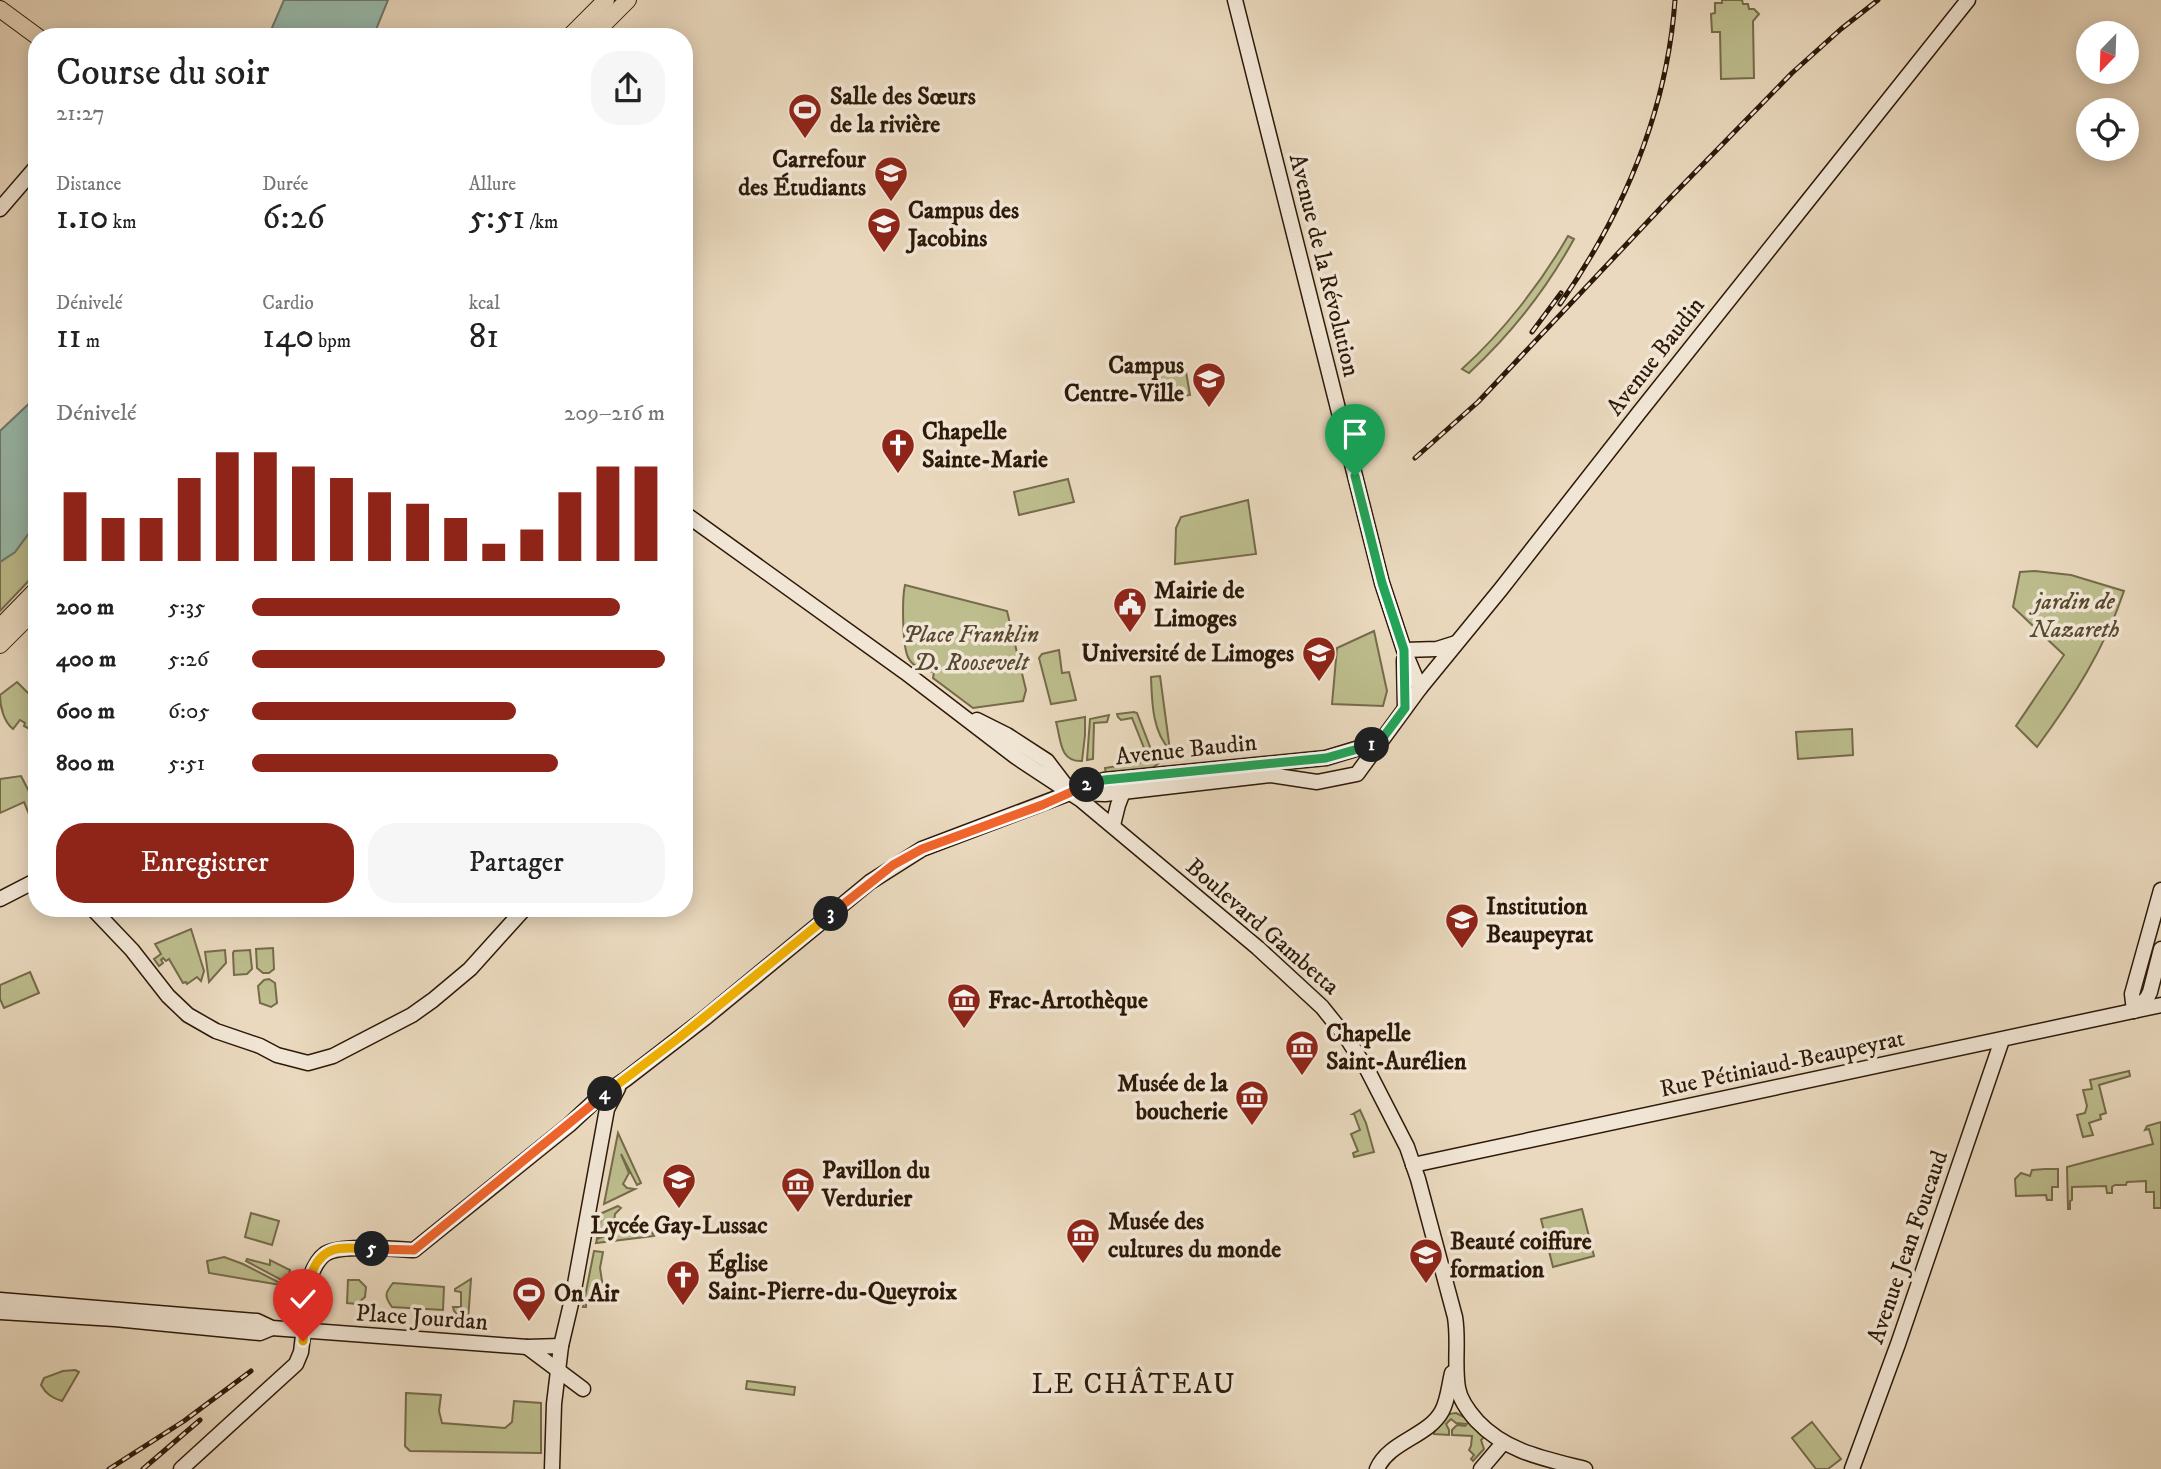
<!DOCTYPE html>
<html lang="fr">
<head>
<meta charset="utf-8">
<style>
	:root { --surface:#fff; --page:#f6f6f6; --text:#222; --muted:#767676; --accent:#8f2418 }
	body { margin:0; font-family:"IM FELL DW Pica",serif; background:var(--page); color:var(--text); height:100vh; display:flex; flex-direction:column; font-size:26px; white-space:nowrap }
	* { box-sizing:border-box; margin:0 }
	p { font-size:23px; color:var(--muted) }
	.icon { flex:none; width:38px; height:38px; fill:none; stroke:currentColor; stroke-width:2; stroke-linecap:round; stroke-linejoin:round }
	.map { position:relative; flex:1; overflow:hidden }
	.panel { position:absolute; left:28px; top:28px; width:665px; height:889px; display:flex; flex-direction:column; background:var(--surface); border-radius:28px; box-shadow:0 4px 18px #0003 }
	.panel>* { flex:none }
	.needle { width:46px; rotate:203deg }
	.controls { position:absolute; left:2076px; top:21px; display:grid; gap:14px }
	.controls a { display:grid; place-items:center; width:63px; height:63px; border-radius:50%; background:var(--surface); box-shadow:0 4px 18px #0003; font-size:35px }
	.pin { position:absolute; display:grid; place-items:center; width:60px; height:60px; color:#fff; margin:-72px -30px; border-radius:50% 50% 50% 0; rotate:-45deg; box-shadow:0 0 7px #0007 }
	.pin .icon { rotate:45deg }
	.km { position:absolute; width:35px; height:35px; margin:-18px; border-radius:50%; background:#222; color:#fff; font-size:19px; line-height:35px; text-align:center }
	.round { display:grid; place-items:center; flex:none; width:74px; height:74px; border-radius:28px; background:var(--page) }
	.head { display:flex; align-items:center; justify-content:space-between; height:119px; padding:0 28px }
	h1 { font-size:38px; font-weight:600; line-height:52px }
	.figures { display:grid; grid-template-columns:repeat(3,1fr); gap:10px; height:119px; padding:7px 28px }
	.figures div { display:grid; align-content:center }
	.figures b { font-size:35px; font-weight:600 }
	.figures small { font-size:19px; font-weight:400 }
	.figures p { font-size:19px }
	.chart { height:196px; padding:14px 28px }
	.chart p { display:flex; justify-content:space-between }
	.chart svg { width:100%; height:126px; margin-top:7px; stroke:var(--accent); stroke-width:6 }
	.primary-button { display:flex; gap:14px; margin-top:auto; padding:14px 28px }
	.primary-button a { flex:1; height:80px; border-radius:28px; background:var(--accent); color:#fff; font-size:28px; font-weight:600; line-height:80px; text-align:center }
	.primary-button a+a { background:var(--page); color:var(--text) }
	ul { padding:0 28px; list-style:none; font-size:23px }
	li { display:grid; grid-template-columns:112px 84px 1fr; align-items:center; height:52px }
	li i { height:18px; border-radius:9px; background:var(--accent) }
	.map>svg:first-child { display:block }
</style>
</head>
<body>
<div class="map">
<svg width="2161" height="1469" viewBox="0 0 2161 1469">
	<rect width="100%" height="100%" fill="#ead9be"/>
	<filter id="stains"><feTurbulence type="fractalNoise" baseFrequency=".00286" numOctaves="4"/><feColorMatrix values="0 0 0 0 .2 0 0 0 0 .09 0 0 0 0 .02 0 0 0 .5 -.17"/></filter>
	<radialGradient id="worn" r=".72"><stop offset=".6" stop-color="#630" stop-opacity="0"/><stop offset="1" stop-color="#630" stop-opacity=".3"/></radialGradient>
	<!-- green -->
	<g fill="#bdbd8d" stroke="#756b4a" stroke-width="2">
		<path d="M1722,0H1742L1743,4H1748L1749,9H1754L1759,14L1753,21L1754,78L1721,79L1720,32H1712L1711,14L1715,13V3H1722Z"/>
		<path d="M1568,236L1574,239C1547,288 1510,335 1469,373L1462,369C1503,332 1541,283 1568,236Z"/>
		<path d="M1185,366L1190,395L1164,399L1159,371Z"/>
		<path d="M1068,479L1074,502L1019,515L1014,492Z"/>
		<path d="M1248,500L1256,554L1175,564L1176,528L1181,517Z"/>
		<path d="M37,528V572L0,611V562L15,552L29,533Z"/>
		<path d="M2035,571L2071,575L2124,591C2105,648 2073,698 2037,747L2016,726L2064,655L2013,607L2020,572Z"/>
		<path d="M905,585L1007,611L1026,690L1023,701L973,708L933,678L934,672C925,670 914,668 909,659C902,649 902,598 905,585Z"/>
		<path d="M1374,631L1387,691L1383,706L1332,704L1337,648Z"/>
		<path d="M1059,650L1062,673L1069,672L1076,700L1051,704L1039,658L1042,654Z"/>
		<path d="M1160,676L1170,750C1152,731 1152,702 1151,677Z"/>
		<path d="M17,682L37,702V733L24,726L25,723L20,720L13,729C4,722 0,707 0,695Z"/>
		<path d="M1134,712L1137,713L1152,752L1146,753L1132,718L1121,720L1118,717L1117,714Z"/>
		<path d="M1109,715L1107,722L1094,723L1093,759L1087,760L1090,719Z"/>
		<path d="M1085,717V735L1082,761C1059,762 1061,739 1056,722Z"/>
		<path d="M1852,729L1853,755L1798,759L1796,732Z"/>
		<path d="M1159,759V763L1151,769L1106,774L1105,768Z"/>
		<path d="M21,776L37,807V824L34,826L24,802L0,813V779Z"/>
		<path d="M191,929L204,971L201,981L197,977L187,984L186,982L183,983L169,959L166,961L163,958L161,960L163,963L159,966L154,959L161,954L155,944Z"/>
		<path d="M273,948L274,969L269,973H263L257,968L256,949Z"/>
		<path d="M225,950L226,963L209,982L205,952Z"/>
		<path d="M250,950L252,969L247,974L234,975L233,953L234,951Z"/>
		<path d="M30,972L39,993L4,1008L0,999V985Z"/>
		<path d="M269,979L275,983L277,1003L271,1007L260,1003L258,986L264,980Z"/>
		<path d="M2129,1071L2130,1076L2099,1085L2106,1113L2100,1115L2101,1119L2089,1123L2093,1135L2083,1137L2077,1115L2085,1113L2087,1106L2083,1090L2092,1089L2090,1080Z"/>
		<path d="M1360,1110L1366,1123L1374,1152L1354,1157L1353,1153L1358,1151L1351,1134L1360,1130L1354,1114H1353Z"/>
		<path d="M2161,1122V1208H2154V1192H2146V1181L2127,1182L2126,1185H2115L2112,1187V1193H2107L2106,1186L2072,1187V1200L2070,1201V1209H2068L2067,1167L2153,1144L2149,1129L2145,1130L2147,1126Z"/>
		<path d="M618,1133L641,1183L637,1185L621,1154L629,1173L623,1184L627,1188L635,1189L604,1204Z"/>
		<path d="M2045,1169H2058V1187H2052V1200H2047L2046,1195L2016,1196L2015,1179L2021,1173L2030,1176L2032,1170Z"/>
		<path d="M618,1206L621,1208L615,1214L614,1221L621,1227L597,1238L602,1213Z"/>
		<path d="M1582,1209L1594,1256L1553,1267L1541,1219Z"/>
		<path d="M251,1213L279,1221L272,1245L245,1237Z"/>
		<path d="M635,1224L641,1234L651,1231L654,1236L596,1243L597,1239Z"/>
		<path d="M594,1251L603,1252L600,1268L604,1294L598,1300H586V1307H583Z"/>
		<path d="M224,1257L243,1264L286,1286L209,1273L207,1261Z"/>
		<path d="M247,1259L270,1265V1260L290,1270L287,1283L246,1261Z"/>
		<path d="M471,1279L468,1320L466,1322L454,1311L453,1307H461V1292L455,1291V1289Z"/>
		<path d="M348,1280H359L366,1287L365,1297L357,1304L347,1303Z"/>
		<path d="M393,1283L444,1287L443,1310L392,1307C384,1296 385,1293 393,1283Z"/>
		<path d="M75,1370L79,1372L62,1401C52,1398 46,1394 41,1385L44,1378L63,1371Z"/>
		<path d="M747,1381L795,1387L794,1395L746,1389Z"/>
		<path d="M406,1393L441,1395L439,1411L442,1423L505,1428L512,1422L514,1401L541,1403V1453L410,1451L405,1446Z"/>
		<path d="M1456,1413L1466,1418L1484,1437L1481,1440L1484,1449L1473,1461L1471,1459L1474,1455L1469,1450L1471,1446L1472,1436L1452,1435V1430L1457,1425L1465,1426L1467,1424L1456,1423L1451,1419L1446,1424L1449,1430V1435L1434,1434C1436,1422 1443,1414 1456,1413Z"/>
		<path d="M1812,1422L1841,1459L1828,1469H1816L1792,1438Z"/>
	</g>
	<!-- water -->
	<g fill="#98bbad" stroke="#6d7a6b" stroke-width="2">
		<path d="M284,0H388L373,37H268Z"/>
		<path d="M37,396V528L29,533L15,552L0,562V431Z"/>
	</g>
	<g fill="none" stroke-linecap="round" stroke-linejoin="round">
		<!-- secondary casing -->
		<g stroke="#2d1908" stroke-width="17">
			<g id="secondary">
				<path d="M1235,0L1382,583L1404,650L1420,688"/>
				<path d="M0,209L37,166"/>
				<path d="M684,513L905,672L1016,757L1081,800L1258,948L1322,1007L1346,1037L1368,1071L1407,1147L1418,1179L1455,1317C1459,1341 1454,1364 1458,1388C1460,1400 1469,1412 1477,1421C1506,1452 1546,1459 1585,1469"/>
				<path d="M1404,650L1437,649L1456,643"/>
				<path d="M1404,660L1405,708"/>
				<path d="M977,720L1007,735L1047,761L1066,786"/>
				<path d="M1076,793L1105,794L1270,775L1317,782L1357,774L1420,688L1501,589L1638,414L1968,0"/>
				<path d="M1113,825L1118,805L1123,792"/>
				<path d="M0,899L37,880"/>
				<path d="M92,908L132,950L168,996L188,1015L216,1031L260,1046L277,1055L308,1063L333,1056L412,1015L433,1000L470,969L525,908"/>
				<path d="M2135,1010L2147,998L2150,992L2161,949"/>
				<path d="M2134,1011L2132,994L2161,890"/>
				<path d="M1413,1165L2161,1005"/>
				<path d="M0,1300L257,1321L272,1328L527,1347L561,1346"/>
				<path d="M0,1312L115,1319L260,1333L272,1328"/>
				<path d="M527,1347L583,1389"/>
				<path d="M181,1469L296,1364L301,1352L310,1278C313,1269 317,1260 325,1254C339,1244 394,1249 414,1250L569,1125L597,1099L626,1079L705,1018L870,882L922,849L1104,780L1326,758L1379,742"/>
				<path d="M552,1469L554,1404L561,1346L573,1295L607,1109L618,1088"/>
				<path d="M1377,1469C1389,1441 1428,1437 1442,1411C1448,1400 1449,1385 1452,1373"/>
				<path d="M1481,1469L1503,1443"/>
				<path d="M1852,1469L1898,1344L2002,1040"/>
			</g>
		</g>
		<!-- primary casing -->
		<g stroke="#2d1908" stroke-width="18">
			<g id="primary">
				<path d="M0,9L38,37"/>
				<path d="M569,37L606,0"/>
				<path d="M591,37L628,0"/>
				<path d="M0,627L37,589"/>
				<path d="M0,645L37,608"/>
			</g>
		</g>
		<!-- secondary -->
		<use href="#secondary" stroke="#f1e6d5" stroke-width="14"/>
		<!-- primary -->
		<use href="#primary" stroke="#ead9be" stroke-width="16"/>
		<!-- rail casing -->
		<g stroke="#2d1908" stroke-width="5">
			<g id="rail">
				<path d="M1560,304C1623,214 1667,111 1675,0"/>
				<path d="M1532,332L1561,293"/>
				<path d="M1415,458L1478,402L1670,198L1792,73L1841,29L1878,0"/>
				<path d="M109,1469L184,1421L251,1371"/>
				<path d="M143,1469L200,1420"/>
			</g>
		</g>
		<!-- rail -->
		<use href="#rail" stroke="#f1e6d5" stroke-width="2.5" stroke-dasharray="8" stroke-linecap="butt"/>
	</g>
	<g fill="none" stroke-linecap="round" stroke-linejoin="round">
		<!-- split-1 casing -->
		<g stroke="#fff" stroke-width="14">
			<path id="split-1" d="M1355,476L1382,583L1404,650L1405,708L1379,743L1372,745"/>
		</g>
		<!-- split-2 casing -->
		<g stroke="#fff" stroke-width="14">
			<path id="split-2" d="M1087,785L1104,780L1326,758L1372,745"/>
		</g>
		<!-- split-3 casing -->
		<g stroke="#fff" stroke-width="14">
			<path id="split-3" d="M831,914L893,865L922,849L1042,805L1087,785"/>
		</g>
		<!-- split-4 casing -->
		<g stroke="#fff" stroke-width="14">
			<path id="split-4" d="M605,1094L680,1037L831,914"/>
		</g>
		<!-- split-5 casing -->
		<g stroke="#fff" stroke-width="14">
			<path id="split-5" d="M372,1249L414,1250L605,1094"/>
		</g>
		<!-- split-6 casing -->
		<g stroke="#fff" stroke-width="14">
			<path id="split-6" d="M303,1341C306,1314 302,1260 333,1250C345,1246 360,1249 372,1249"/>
		</g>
		<!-- split-1 -->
		<use href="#split-1" stroke="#22a559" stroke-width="9"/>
		<!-- split-2 -->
		<use href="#split-2" stroke="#22a559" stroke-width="9"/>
		<!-- split-3 -->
		<use href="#split-3" stroke="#f0652b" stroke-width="9"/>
		<!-- split-4 -->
		<use href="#split-4" stroke="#f5b400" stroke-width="9"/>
		<!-- split-5 -->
		<use href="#split-5" stroke="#f0652b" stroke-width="9"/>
		<!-- split-6 -->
		<use href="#split-6" stroke="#f5b400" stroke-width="9"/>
	</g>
	<!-- icons -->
	<defs>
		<g id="stadium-pin" transform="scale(1.75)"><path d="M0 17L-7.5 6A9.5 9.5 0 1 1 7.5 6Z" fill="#8f2418" stroke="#f1e6d5"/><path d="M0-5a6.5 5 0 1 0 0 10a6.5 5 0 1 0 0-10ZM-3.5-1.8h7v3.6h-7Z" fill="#fff"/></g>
		<g id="university-pin" transform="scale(1.75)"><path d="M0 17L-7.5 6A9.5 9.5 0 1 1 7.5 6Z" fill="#8f2418" stroke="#f1e6d5"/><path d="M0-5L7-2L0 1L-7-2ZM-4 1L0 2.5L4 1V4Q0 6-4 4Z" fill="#fff"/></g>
		<g id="church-pin" transform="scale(1.75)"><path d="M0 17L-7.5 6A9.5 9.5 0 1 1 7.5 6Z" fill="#8f2418" stroke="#f1e6d5"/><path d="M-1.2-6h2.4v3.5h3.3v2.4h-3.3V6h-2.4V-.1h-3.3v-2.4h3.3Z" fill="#fff"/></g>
		<g id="civic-pin" transform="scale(1.75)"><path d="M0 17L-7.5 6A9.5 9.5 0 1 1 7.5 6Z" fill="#8f2418" stroke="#f1e6d5"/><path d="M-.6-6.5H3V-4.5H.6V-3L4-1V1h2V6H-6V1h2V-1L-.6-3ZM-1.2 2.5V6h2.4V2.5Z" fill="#fff"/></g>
		<g id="school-pin" transform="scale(1.75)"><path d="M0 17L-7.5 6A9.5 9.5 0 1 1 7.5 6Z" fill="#8f2418" stroke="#f1e6d5"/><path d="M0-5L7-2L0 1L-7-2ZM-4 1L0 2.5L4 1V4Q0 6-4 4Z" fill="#fff"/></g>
		<g id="museum-pin" transform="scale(1.75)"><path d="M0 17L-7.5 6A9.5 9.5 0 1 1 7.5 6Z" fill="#8f2418" stroke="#f1e6d5"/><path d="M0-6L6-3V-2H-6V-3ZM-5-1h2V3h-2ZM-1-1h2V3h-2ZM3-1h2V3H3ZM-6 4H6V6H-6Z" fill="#fff"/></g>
	</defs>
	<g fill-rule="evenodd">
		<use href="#stadium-pin" x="805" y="110"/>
		<use href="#university-pin" x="891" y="173"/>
		<use href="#university-pin" x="884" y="224"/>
		<use href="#university-pin" x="1209" y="379"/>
		<use href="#church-pin" x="898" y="445"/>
		<use href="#civic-pin" x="1130" y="604"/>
		<use href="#university-pin" x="1319" y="653"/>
		<use href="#school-pin" x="1462" y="920"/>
		<use href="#museum-pin" x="964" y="1000"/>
		<use href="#museum-pin" x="1302" y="1047"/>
		<use href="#museum-pin" x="1252" y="1097"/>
		<use href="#school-pin" x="679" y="1180"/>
		<use href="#museum-pin" x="798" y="1184"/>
		<use href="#museum-pin" x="1083" y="1235"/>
		<use href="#university-pin" x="1426" y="1255"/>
		<use href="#church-pin" x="683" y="1277"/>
		<use href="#stadium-pin" x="529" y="1293"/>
	</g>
	<g text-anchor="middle" stroke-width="7" stroke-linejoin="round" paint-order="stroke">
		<!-- poi labels -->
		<g font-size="24" font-weight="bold" fill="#2d1908" stroke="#f1e6d5" text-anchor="start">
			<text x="830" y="104">Salle des Sœurs<tspan x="830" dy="28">de la rivière</tspan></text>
			<text x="866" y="167" text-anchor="end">Carrefour<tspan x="866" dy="28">des Étudiants</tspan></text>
			<text x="908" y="218">Campus des<tspan x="908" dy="28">Jacobins</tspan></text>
			<text x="1184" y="373" text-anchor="end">Campus<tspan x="1184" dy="28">Centre-Ville</tspan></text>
			<text x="922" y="439">Chapelle<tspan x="922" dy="28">Sainte-Marie</tspan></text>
			<text x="1154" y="598">Mairie de<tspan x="1154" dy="28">Limoges</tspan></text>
			<text x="1294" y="661" text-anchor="end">Université de Limoges</text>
			<text x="1486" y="914">Institution<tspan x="1486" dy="28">Beaupeyrat</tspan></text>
			<text x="988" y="1008">Frac-Artothèque</text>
			<text x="1326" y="1041">Chapelle<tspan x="1326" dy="28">Saint-Aurélien</tspan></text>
			<text x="1228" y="1091" text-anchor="end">Musée de la<tspan x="1228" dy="28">boucherie</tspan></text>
			<text x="822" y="1178">Pavillon du<tspan x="822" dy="28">Verdurier</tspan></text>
			<text x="1108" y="1229">Musée des<tspan x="1108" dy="28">cultures du monde</tspan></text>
			<text x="679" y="1233" text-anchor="middle">Lycée Gay-Lussac</text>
			<text x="1450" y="1249">Beauté coiffure<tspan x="1450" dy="28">formation</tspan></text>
			<text x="708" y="1271">Église<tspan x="708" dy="28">Saint-Pierre-du-Queyroix</tspan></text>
			<text x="554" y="1301">On Air</text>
		</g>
		<!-- street labels -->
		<g font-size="24" fill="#2d1908" stroke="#f1e6d5">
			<text transform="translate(1325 265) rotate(76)" y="8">Avenue de la Révolution</text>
			<text transform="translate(1655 356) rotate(-52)" y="8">Avenue Baudin</text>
			<text transform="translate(1186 749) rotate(-6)" y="8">Avenue Baudin</text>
			<text transform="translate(1263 926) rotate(41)" y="8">Boulevard Gambetta</text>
			<text transform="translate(1782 1063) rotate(-12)" y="8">Rue Pétiniaud-Beaupeyrat</text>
			<text transform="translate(1907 1247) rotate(-71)" y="8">Avenue Jean Foucaud</text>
			<text transform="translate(422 1317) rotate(4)" y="8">Place Jourdan</text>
		</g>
		<!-- park labels -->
		<g font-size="24" font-style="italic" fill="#584a30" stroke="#f1e6d5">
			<text x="2075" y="609">jardin de<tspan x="2075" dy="28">Nazareth</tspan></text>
			<text x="971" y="642">Place Franklin<tspan x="971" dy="28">D. Roosevelt</tspan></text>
		</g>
		<!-- quarter labels -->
		<g font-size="28" letter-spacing="2" fill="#2d1908" stroke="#f1e6d5">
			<text x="1134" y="1393">LE CHÂTEAU</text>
		</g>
	</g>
	<rect width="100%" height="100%" filter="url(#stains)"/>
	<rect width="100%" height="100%" fill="url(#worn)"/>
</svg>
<div class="controls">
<a><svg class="needle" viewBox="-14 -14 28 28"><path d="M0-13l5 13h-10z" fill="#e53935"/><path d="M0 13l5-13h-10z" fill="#767676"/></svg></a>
<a><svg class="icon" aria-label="locate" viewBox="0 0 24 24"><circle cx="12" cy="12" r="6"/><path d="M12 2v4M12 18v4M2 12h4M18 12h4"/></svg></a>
</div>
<div class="pin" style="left:1355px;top:476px;background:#1e9e55"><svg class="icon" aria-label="arrive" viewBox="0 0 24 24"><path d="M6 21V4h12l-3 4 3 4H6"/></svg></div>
<div class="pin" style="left:303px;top:1341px;background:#d93025"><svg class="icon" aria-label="check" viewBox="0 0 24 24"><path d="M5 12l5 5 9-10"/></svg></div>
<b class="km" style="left:1372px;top:745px">1</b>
<b class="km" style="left:1087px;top:785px">2</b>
<b class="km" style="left:831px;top:914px">3</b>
<b class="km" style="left:605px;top:1094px">4</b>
<b class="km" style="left:372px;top:1249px">5</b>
<section class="panel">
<div class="head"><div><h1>Course du soir</h1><p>21:27</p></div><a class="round"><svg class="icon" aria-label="share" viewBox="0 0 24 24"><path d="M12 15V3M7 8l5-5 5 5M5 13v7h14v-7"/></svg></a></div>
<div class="figures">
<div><p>Distance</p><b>1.10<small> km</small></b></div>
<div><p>Durée</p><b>6:26</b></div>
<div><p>Allure</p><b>5:51<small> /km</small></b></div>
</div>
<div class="figures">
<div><p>Dénivelé</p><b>11<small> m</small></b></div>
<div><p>Cardio</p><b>140<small> bpm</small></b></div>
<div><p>kcal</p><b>81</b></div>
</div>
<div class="chart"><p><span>Dénivelé</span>209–216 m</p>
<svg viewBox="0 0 160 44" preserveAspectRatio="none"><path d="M5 44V20M15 44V29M25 44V29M35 44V15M45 44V6M55 44V6M65 44V11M75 44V15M85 44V20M95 44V24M105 44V29M115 44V38M125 44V33M135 44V20M145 44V11M155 44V11"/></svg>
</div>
<ul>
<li><b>200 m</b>5:35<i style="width:89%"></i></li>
<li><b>400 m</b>5:26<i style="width:100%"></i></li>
<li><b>600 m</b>6:05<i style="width:64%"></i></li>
<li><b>800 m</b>5:51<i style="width:74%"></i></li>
</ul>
<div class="primary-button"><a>Enregistrer</a><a>Partager</a></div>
</section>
</div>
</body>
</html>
